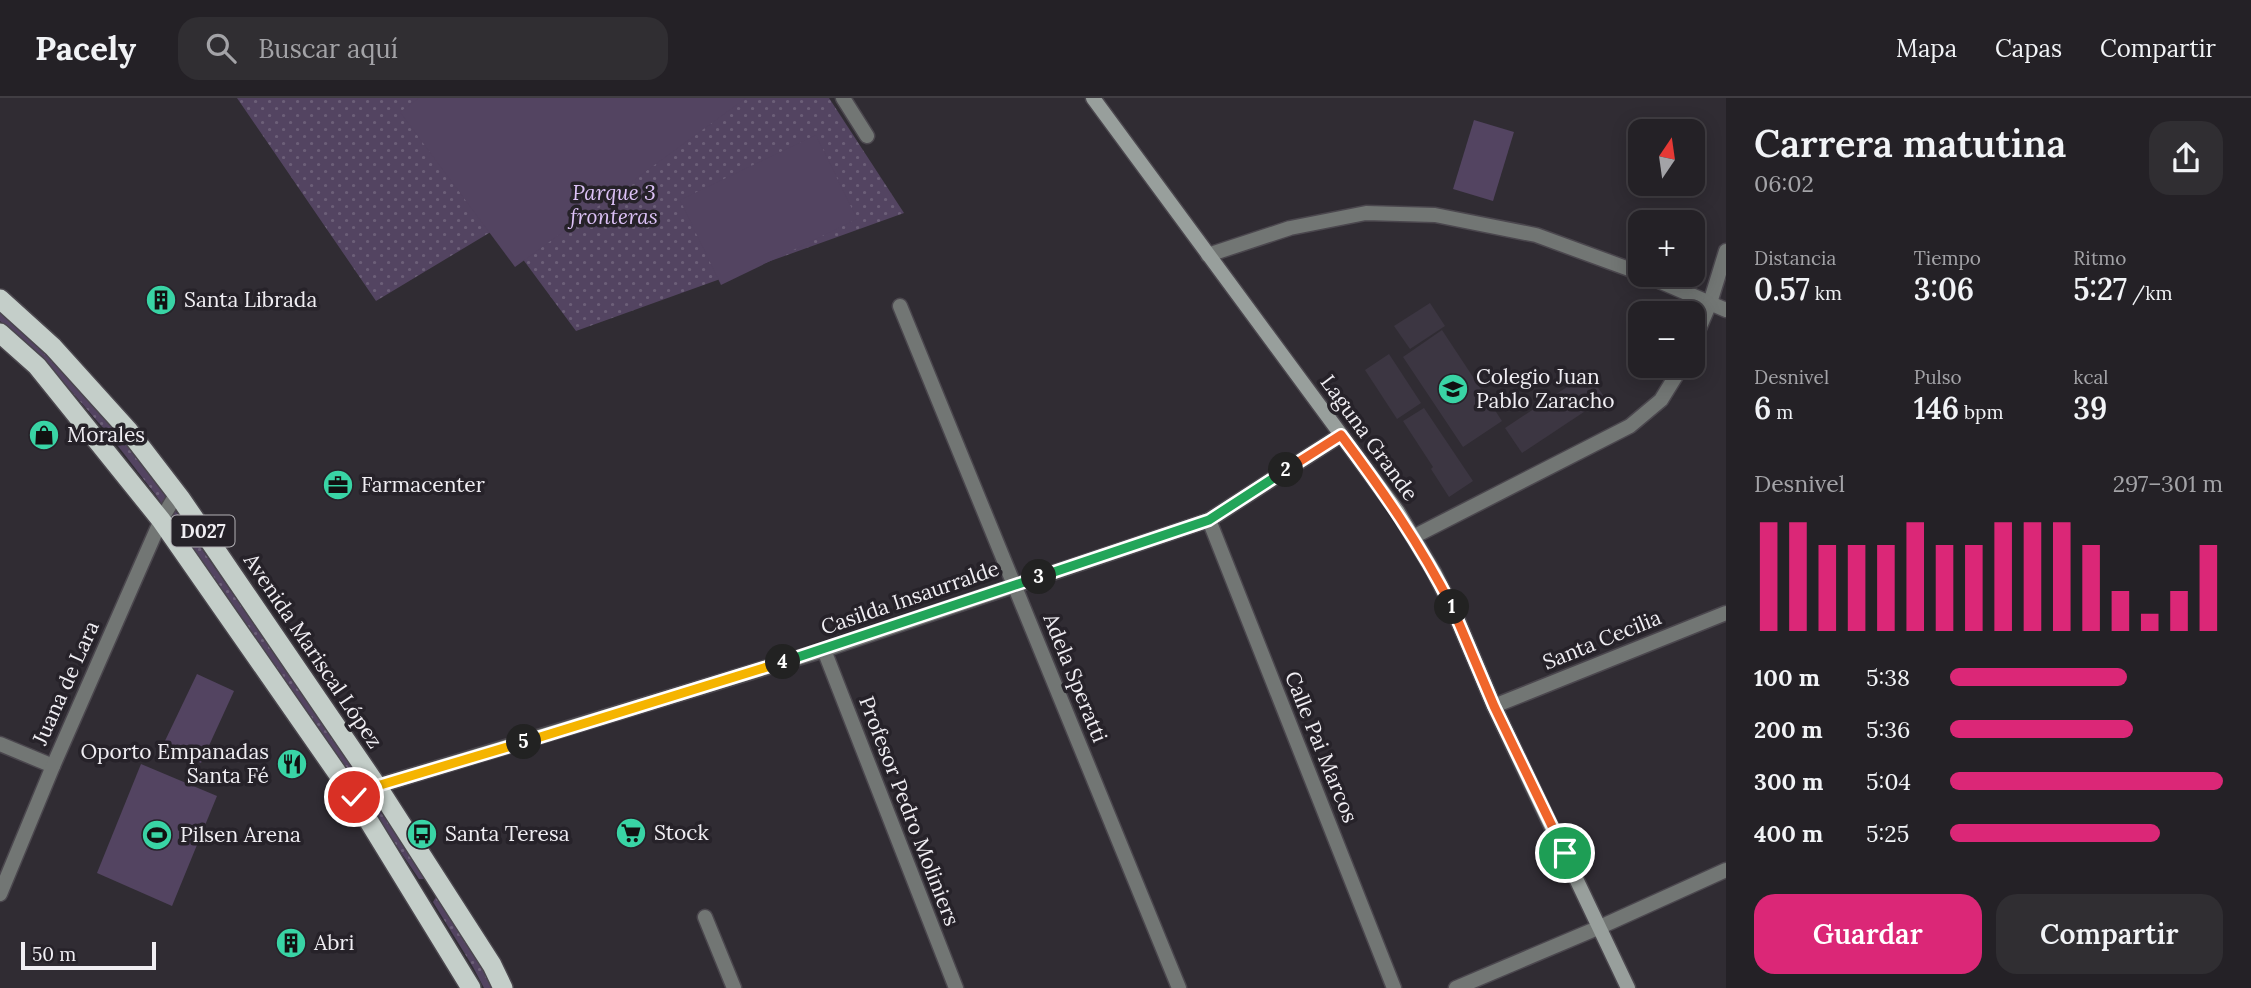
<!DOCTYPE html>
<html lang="es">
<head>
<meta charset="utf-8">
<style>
	:root { --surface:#242126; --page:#302e32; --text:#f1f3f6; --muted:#a3a3a7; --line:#413e43; --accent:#db2777 }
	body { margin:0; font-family:Lora,serif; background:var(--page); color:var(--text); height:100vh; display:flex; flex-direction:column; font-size:26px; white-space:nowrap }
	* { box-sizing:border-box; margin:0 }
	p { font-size:23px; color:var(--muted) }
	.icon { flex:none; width:38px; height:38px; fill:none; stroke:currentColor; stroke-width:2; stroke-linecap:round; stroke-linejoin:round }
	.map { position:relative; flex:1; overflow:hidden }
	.drawer { display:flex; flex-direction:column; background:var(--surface); width:525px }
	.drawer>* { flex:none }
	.needle { width:46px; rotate:13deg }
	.buttons { position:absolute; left:1628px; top:21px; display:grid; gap:14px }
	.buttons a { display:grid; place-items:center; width:77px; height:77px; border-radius:14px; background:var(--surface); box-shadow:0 4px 18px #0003,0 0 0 2px var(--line); font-size:35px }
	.scale { position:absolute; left:21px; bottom:18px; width:135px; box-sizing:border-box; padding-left:7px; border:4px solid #f0eef3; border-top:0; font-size:19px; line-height:24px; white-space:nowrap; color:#f0eef3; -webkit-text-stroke:5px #262229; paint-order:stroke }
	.pin { position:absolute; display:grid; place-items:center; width:60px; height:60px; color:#fff; margin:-30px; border:4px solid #fff; border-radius:50%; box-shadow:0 2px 7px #0007 }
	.km { position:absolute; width:35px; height:35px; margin:-18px; border-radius:50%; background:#222; color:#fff; font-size:19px; line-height:35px; text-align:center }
	.round { display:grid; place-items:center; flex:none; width:74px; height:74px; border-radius:21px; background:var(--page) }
	.headline { display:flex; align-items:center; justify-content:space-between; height:119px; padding:0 28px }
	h1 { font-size:38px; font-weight:600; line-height:52px }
	.figures { display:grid; grid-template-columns:repeat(3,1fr); gap:10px; height:119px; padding:7px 28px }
	.figures div { display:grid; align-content:center }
	.figures b { font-size:30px; font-weight:600 }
	.figures small { font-size:19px; font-weight:400 }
	.figures p { font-size:19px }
	.chart { height:196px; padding:14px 28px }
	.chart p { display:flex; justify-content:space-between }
	.chart svg { width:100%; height:126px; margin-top:7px; stroke:var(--accent); stroke-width:6 }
	.primary-button { display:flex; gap:14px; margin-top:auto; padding:14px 28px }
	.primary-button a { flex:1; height:80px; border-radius:21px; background:var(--accent); color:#fff; font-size:28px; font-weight:600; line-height:80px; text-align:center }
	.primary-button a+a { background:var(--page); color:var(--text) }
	ul { padding:0 28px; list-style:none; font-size:23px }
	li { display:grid; grid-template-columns:112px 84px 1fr; align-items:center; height:52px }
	li i { height:18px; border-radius:9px; background:var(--accent) }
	header { display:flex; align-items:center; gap:42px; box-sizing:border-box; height:98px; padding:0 35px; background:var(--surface); border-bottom:2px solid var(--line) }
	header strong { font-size:33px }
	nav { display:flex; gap:38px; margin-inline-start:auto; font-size:24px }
	.search { width:490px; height:63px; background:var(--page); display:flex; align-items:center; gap:18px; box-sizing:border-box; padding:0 24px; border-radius:21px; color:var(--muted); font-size:26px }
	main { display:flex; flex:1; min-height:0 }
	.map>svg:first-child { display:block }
</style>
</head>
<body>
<header>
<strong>Pacely</strong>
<div class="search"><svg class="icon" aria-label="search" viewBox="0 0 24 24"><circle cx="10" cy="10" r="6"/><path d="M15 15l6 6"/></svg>Buscar aquí</div>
<nav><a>Mapa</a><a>Capas</a><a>Compartir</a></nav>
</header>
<main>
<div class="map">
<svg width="1726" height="890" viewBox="0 0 1726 890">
	<defs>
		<pattern id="green-dots" width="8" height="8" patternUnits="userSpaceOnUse" patternTransform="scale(1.75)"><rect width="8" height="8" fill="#534461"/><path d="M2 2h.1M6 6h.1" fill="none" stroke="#6c5f78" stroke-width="1.8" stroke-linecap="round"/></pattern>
	</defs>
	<rect width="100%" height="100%" fill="#302c33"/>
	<!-- built -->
	<g fill="#3c3642">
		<path d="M1430,205L1445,228L1410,251L1394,228Z"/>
		<path d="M1442,232L1502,323L1463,349L1403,259Z"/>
		<path d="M1389,256L1421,305L1397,321L1365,272Z"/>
		<path d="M1588,275L1605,300L1522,355L1505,330Z"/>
		<path d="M1424,310L1473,383L1449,399L1431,371L1433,369L1403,323Z"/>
	</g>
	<!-- green -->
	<g fill="url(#green-dots)">
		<path d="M237,0H829L904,115L576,233L499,129L376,203Z"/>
		<path d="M0,213L50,257L117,334L161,392L359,678V682H353L155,396L111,339L45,263L0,223Z"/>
		<path d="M376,708L379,709L425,779L424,781H419L373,713Z"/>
		<path d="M436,799L439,801L480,866L492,890H484L473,869L433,804Z"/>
	</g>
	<!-- pitch -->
	<g fill="#534461">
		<path d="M419,0H746L515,169L400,14Z"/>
		<path d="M1474,22L1514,34L1493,103L1453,91Z"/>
		<path d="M816,37L857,121L721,187L680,102Z"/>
		<path d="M197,576L234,593L201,665L163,647Z"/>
		<path d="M141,666L217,698L172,808L97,775Z"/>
	</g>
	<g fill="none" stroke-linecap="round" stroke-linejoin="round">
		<!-- minor casing -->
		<g stroke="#4b474e" stroke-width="17">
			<g id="minor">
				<path d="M843,0L867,38"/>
				<path d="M1208,157L1290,130L1366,115L1435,117L1536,137L1640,175"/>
				<path d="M1645,177L1726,212"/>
				<path d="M900,208L1179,890"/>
				<path d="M1692,247L1710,205L1726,153"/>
				<path d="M1209,422L1394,890"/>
				<path d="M1413,439L1630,328L1661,302L1682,268"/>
				<path d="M824,552L956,890"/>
				<path d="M1494,608L1726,515"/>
				<path d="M0,646L53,668"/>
				<path d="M354,699L377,688L824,552L1209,422L1341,337"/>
				<path d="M0,796L53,668L161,422L177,395"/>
				<path d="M705,819L734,890"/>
				<path d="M1456,890L1600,829L1726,772"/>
			</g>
		</g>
		<!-- secondary casing -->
		<g stroke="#4b474e" stroke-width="17">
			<path id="secondary" d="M1093,0L1398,414L1434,474L1456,518L1494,608L1628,890"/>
		</g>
		<!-- trunk casing -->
		<g stroke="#4b474e" stroke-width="22">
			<g id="trunk">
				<path d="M0,201L53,249L128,332L181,401L377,688L492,867L503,890"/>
				<path d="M0,235L37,268L161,422L354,699L471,890"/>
			</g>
		</g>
		<!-- minor -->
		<use href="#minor" stroke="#727674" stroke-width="14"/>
		<!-- secondary -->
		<use href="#secondary" stroke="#989f9c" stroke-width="14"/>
		<!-- trunk -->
		<use href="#trunk" stroke="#c4cec9" stroke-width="19"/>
	</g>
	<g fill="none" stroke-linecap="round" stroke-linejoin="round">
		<!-- split-1 casing -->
		<g stroke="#fff" stroke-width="14">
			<path id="split-1" d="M1452,509L1494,608L1565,755"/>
		</g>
		<!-- split-2 casing -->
		<g stroke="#fff" stroke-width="14">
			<path id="split-2" d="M1286,372L1341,337C1383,393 1420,446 1452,509"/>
		</g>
		<!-- split-3 casing -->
		<g stroke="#fff" stroke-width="14">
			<path id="split-3" d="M1039,479L1209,422L1286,372"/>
		</g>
		<!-- split-4 casing -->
		<g stroke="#fff" stroke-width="14">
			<path id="split-4" d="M783,564L1039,479"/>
		</g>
		<!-- split-5 casing -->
		<g stroke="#fff" stroke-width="14">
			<path id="split-5" d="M524,644L783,564"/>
		</g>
		<!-- split-6 casing -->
		<g stroke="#fff" stroke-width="14">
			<path id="split-6" d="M354,699L377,688L524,644"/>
		</g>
		<!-- split-1 -->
		<use href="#split-1" stroke="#f0652b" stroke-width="9"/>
		<!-- split-2 -->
		<use href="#split-2" stroke="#f0652b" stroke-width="9"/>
		<!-- split-3 -->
		<use href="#split-3" stroke="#22a559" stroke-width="9"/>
		<!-- split-4 -->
		<use href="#split-4" stroke="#22a559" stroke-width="9"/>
		<!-- split-5 -->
		<use href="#split-5" stroke="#f5b400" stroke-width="9"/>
		<!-- split-6 -->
		<use href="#split-6" stroke="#f5b400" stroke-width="9"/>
	</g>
	<!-- icons -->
	<defs>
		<g id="building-disc" transform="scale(1.575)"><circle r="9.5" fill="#39d4a5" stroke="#262229"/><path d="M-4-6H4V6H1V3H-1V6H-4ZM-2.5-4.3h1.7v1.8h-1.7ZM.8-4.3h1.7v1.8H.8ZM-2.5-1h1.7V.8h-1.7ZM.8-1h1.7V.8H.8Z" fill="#111"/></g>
		<g id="school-disc" transform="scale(1.575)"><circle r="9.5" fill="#39d4a5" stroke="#262229"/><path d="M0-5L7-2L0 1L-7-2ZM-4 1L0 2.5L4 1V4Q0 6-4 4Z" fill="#111"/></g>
		<g id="shop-disc" transform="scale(1.575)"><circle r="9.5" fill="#39d4a5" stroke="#262229"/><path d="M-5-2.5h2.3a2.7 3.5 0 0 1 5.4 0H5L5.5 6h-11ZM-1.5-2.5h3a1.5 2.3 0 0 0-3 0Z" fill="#111"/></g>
		<g id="office-disc" transform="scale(1.575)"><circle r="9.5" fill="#39d4a5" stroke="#262229"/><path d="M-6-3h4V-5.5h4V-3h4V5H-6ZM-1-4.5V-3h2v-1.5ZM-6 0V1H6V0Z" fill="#111"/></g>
		<g id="restaurant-disc" transform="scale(1.575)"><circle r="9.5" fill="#39d4a5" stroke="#262229"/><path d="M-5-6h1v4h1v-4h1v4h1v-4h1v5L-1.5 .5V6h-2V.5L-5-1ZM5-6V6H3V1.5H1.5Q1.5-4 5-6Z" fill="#111"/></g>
		<g id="supermarket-disc" transform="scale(1.575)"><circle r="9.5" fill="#39d4a5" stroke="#262229"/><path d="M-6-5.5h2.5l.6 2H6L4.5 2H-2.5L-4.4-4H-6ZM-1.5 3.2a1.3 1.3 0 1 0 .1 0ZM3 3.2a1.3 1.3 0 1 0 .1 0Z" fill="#111"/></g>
		<g id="bus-disc" transform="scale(1.575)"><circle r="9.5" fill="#39d4a5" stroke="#262229"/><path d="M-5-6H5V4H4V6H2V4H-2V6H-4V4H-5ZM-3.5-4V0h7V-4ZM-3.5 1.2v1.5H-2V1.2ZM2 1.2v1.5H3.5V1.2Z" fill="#111"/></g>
		<g id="stadium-disc" transform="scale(1.575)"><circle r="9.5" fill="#39d4a5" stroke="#262229"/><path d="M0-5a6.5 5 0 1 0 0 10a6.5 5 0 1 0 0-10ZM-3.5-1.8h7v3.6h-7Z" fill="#111"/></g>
	</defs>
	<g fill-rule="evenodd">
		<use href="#building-disc" x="161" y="202"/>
		<use href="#school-disc" x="1453" y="291"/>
		<use href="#shop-disc" x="44" y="337"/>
		<use href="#office-disc" x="338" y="387"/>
		<use href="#restaurant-disc" x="292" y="666"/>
		<use href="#supermarket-disc" x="631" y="735"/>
		<use href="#bus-disc" x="422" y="736"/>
		<use href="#stadium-disc" x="157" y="737"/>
		<use href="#building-disc" x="291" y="845"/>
	</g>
	<g text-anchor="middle" stroke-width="7" stroke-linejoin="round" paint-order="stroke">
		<!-- shield labels -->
		<rect fill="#262229" stroke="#b3b1b6" stroke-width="2" x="171.5" y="417.5" width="63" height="31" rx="5"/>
		<g font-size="19" font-weight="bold" fill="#f0eef3">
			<text x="203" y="440">D027</text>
		</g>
		<!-- park labels -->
		<g font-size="21" font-style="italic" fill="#dcc1f6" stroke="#262229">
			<text x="614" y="102">Parque 3<tspan x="614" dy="24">fronteras</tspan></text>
		</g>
		<!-- poi labels -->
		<g font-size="21" fill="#f0eef3" stroke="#262229" text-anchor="start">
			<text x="184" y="209">Santa Librada</text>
			<text x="1476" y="286">Colegio Juan<tspan x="1476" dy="24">Pablo Zaracho</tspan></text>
			<text x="67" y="344">Morales</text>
			<text x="361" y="394">Farmacenter</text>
			<text x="269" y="661" text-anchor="end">Oporto Empanadas<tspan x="269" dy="24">Santa Fé</tspan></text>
			<text x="654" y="742">Stock</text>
			<text x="445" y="743">Santa Teresa</text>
			<text x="180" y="744">Pilsen Arena</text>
			<text x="314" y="852">Abri</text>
		</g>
		<!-- street labels -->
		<g font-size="21" fill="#f0eef3" stroke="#262229">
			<text transform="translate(1369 340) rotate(54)" y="7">Laguna Grande</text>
			<text transform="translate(910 500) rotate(-19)" y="7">Casilda Insaurralde</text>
			<text transform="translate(1602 542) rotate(-22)" y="7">Santa Cecilia</text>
			<text transform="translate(313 553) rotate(56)" y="7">Avenida Mariscal López</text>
			<text transform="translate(1075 580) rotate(68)" y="7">Adela Speratti</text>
			<text transform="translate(66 585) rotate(-66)" y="7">Juana de Lara</text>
			<text transform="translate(1321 649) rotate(68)" y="7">Calle Pai Marcos</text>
			<text transform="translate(909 713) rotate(69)" y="7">Profesor Pedro Moliniers</text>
		</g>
	</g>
</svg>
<div class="buttons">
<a><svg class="needle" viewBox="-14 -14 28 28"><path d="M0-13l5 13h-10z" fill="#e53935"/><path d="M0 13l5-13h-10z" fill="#a3a3a7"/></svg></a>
<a>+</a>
<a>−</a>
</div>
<div class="scale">50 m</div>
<div class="pin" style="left:1565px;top:755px;background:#1e9e55"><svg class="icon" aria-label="arrive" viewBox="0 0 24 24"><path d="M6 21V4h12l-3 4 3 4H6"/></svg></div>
<div class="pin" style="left:354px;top:699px;background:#d93025"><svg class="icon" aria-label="check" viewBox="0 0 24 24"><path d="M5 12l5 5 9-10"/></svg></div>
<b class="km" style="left:1452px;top:509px">1</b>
<b class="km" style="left:1286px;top:372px">2</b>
<b class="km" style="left:1039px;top:479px">3</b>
<b class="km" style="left:783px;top:564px">4</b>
<b class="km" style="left:524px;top:644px">5</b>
</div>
<section class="drawer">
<div class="headline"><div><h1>Carrera matutina</h1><p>06:02</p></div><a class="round"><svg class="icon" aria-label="share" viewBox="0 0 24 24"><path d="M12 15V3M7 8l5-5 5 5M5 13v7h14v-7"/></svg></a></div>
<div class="figures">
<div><p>Distancia</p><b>0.57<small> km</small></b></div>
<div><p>Tiempo</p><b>3:06</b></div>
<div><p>Ritmo</p><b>5:27<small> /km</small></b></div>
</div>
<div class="figures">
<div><p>Desnivel</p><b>6<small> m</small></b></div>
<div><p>Pulso</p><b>146<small> bpm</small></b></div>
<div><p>kcal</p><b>39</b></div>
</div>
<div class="chart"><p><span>Desnivel</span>297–301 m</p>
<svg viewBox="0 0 160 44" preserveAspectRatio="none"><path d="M5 44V6M15 44V6M25 44V14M35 44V14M45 44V14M55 44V6M65 44V14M75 44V14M85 44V6M95 44V6M105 44V6M115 44V14M125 44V30M135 44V38M145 44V30M155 44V14"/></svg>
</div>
<ul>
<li><b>100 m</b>5:38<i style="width:65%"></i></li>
<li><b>200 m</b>5:36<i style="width:67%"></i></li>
<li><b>300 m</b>5:04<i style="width:100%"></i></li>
<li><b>400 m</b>5:25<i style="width:77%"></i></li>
</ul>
<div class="primary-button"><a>Guardar</a><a>Compartir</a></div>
</section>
</main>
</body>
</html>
